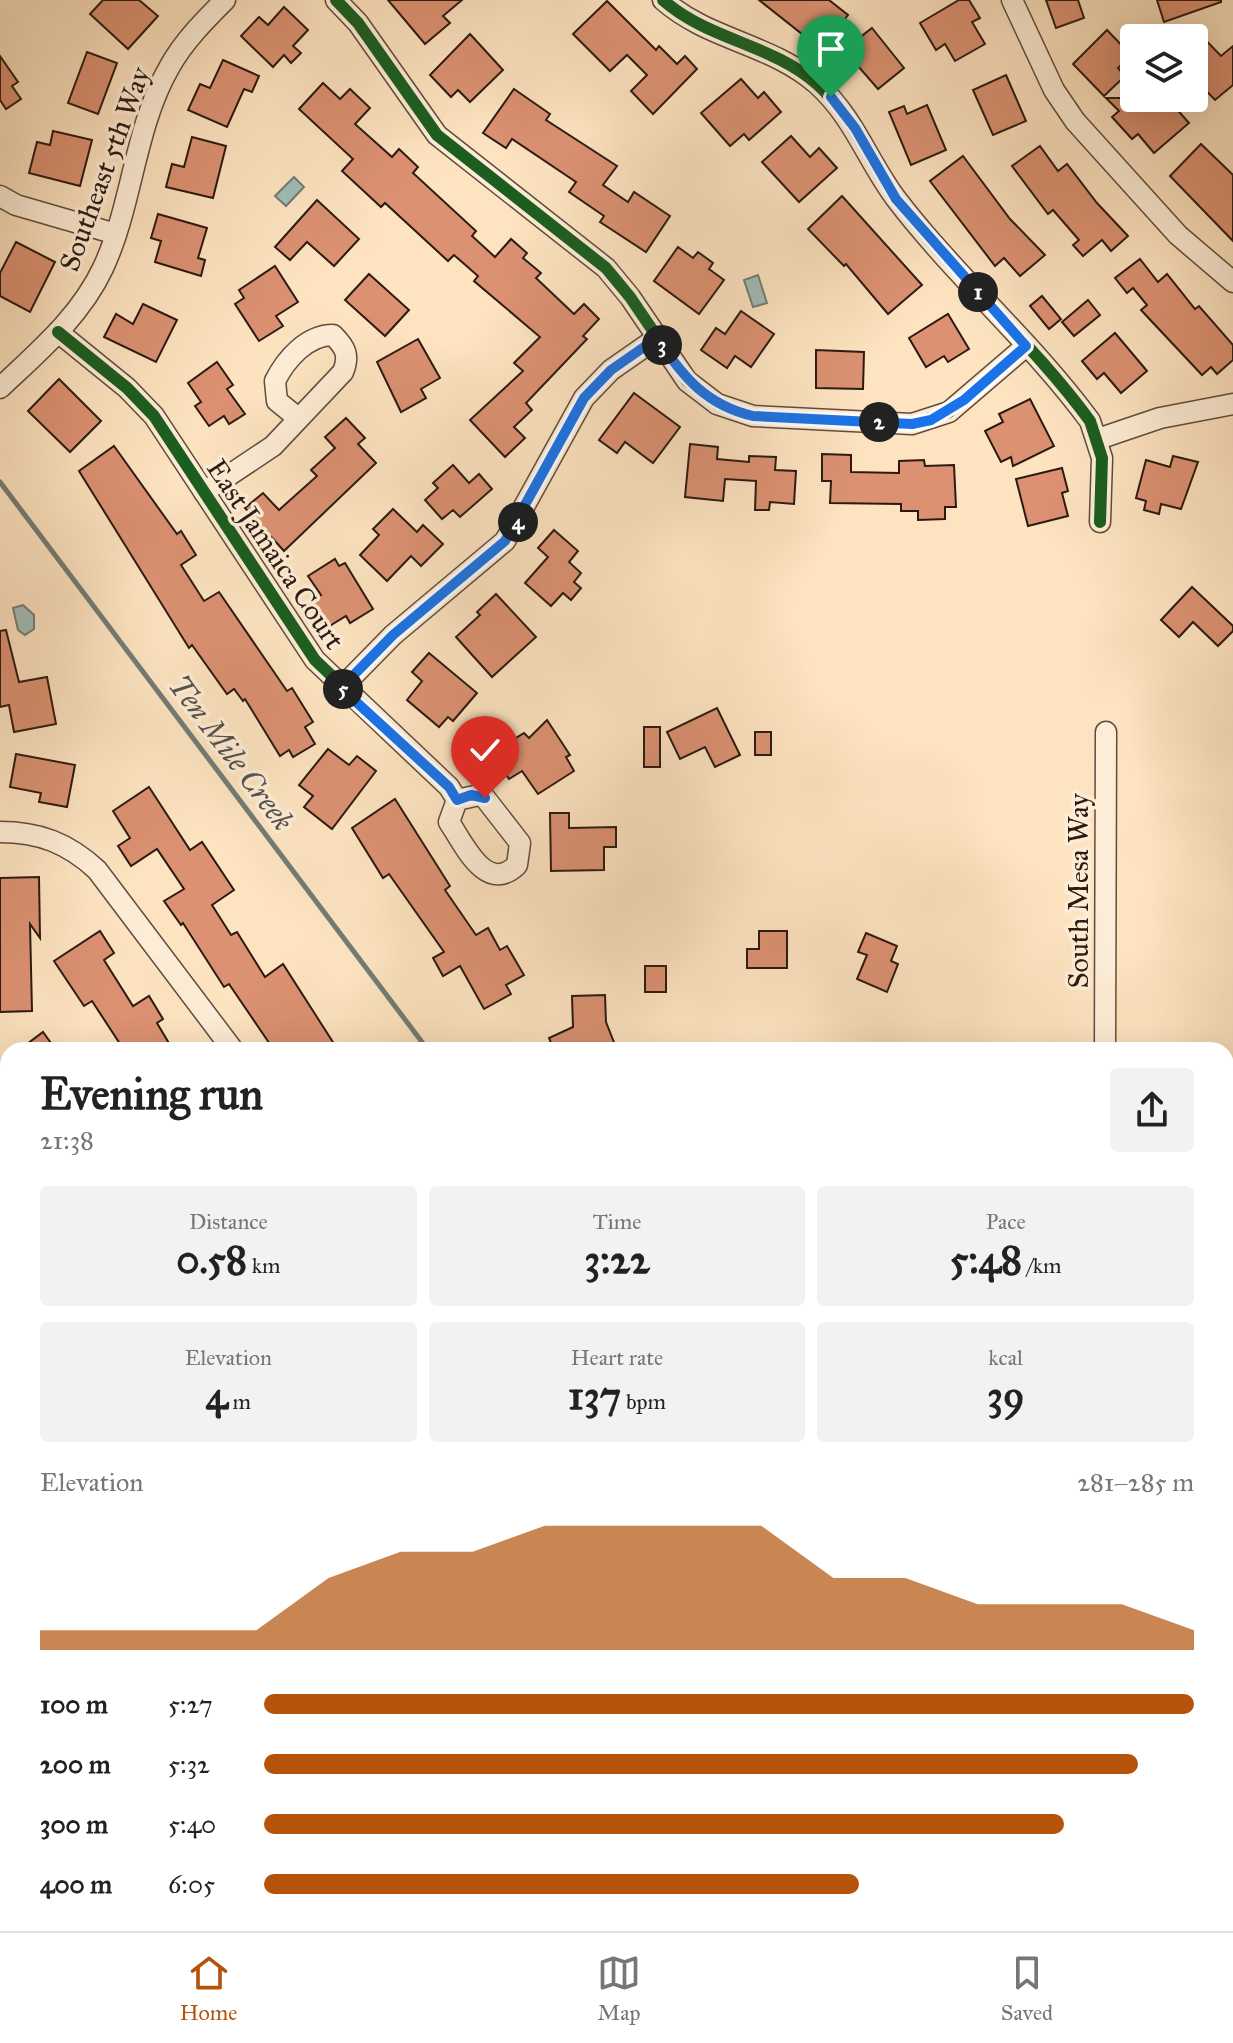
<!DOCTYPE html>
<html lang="en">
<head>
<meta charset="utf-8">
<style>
	:root { --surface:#fff; --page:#f2f2f2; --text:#222; --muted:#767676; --line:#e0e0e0; --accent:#b45309 }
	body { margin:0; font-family:"IM FELL Great Primer",serif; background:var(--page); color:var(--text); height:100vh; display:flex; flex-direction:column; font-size:30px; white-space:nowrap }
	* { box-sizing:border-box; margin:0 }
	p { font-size:26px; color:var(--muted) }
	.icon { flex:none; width:44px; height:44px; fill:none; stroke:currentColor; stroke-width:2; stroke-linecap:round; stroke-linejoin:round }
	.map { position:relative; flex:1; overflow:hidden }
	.details { position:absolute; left:0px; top:1042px; width:1234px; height:890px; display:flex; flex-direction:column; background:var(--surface); border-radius:24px 24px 0 0; box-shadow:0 8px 32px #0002 }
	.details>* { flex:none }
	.controls { position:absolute; left:1120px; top:24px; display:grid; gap:16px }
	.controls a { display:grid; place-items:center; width:88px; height:88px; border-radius:8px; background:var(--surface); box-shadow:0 8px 32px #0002; font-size:40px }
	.pin { position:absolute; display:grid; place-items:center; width:68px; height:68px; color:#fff; margin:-82px -34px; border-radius:50% 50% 50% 0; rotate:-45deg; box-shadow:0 0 8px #0007 }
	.pin .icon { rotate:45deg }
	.km { position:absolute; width:40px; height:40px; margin:-20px; border-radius:50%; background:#222; color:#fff; font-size:22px; line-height:40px; text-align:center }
	.round { display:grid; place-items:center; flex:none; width:84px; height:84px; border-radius:8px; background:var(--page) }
	.headline { display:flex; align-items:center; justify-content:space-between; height:136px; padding:0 40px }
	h1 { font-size:44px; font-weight:700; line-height:60px }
	.figures { display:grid; grid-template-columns:repeat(3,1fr); gap:12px; height:136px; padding:8px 40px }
	.figures div { display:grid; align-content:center; border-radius:8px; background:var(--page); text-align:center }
	.figures b { font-size:40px; font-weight:700 }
	.figures small { font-size:22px; font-weight:400 }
	.figures p { font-size:22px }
	.chart { height:224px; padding:16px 40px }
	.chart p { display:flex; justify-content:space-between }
	.chart svg { width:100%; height:144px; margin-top:8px; fill:var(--accent); opacity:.7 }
	ul { padding:0 40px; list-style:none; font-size:26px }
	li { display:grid; grid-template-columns:128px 96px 1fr; align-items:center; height:60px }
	li i { height:20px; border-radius:10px; background:var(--accent) }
	.tab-bar { display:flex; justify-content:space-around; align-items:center; height:112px; border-top:2px solid var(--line); background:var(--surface); font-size:22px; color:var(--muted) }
	.tab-bar a { display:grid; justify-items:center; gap:4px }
	.tab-bar .on { color:var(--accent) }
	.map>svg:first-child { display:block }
</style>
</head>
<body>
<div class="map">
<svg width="1233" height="1931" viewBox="0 0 1233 1931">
	<rect width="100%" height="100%" fill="#fde3c0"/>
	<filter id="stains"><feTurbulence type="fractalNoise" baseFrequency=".0025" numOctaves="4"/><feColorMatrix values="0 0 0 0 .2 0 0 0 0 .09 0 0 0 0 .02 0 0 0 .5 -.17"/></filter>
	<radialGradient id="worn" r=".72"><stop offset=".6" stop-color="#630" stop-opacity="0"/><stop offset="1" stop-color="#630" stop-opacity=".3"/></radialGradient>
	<!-- water -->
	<g fill="#a0bdb7" stroke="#727c75" stroke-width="2">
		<path d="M294,177L304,187L286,206L275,196Z"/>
		<path d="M758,275L767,303L753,307L744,280Z"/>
		<path d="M23,605L34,615V629L25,635L18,630L13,608Z"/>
	</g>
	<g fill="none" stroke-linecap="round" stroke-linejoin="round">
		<!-- stream -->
		<g stroke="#727c75" stroke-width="5">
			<path d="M0,482L428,1050"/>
			<path d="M1226,1708L1233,1714"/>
		</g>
	</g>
	<!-- building -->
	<g fill="#db9172" stroke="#2c1a12" stroke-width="2">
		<path d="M103,0H139L158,16L128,49L90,14Z"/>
		<path d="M388,0H462L443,16L450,23L425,44Z"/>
		<path d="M759,0H829L848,15L821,49Z"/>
		<path d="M959,0H969L980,18L972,22L985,44L955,61L945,44L936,50L920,23Z"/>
		<path d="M1046,0H1078L1084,18L1056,28Z"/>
		<path d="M1157,0H1221V2L1164,22Z"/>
		<path d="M607,1L656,50L659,46L677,64L685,56L697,69L653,114L631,91L647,75L627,55L610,71L573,34Z"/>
		<path d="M284,7L308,30L293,46L301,53L291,63L284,55L273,67L241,36L259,17L268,25Z"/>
		<path d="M872,28L904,68L878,89L844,50Z"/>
		<path d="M1194,28L1221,56L1233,46V85L1215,100L1194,78Z"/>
		<path d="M1107,30L1131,55L1118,68L1125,76L1104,96L1073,64Z"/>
		<path d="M470,34L503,70L470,102L458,90L451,97L430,75Z"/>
		<path d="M87,52L117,63L98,114L68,103Z"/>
		<path d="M0,56L18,82L12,86L21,99L6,109L0,100Z"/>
		<path d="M223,60L259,76L252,92L244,89L227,127L188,110L200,84L210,88Z"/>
		<path d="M1006,75L1026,121L993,135L973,90Z"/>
		<path d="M741,79L758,98L764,92L781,112L749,140L744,134L730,146L701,113Z"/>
		<path d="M323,83L340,99L350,89L370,108L355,124L392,157L399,149L418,167L413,173L476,231L472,236L495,257L511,239L527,253L523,258L541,273L536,278L574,314L584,304L599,319L583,336L587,339L526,403L532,410L514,427L525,438L505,457L470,420L523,371L514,363L540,337L474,281L478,276L454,255L448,261L385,203L381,207L342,171L353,159L299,109Z"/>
		<path d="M514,89L550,114L546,120L617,166L603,185L628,202L634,192L670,216L646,252L600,222L604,216L569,192L576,182L512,139L506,148L483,133Z"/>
		<path d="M1106,98H1136L1144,108L1155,98H1167L1189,123L1154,153L1138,134L1132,139L1112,117L1119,111Z"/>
		<path d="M927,105L946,150L911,165L889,112L904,106L907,114Z"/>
		<path d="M53,131L92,140L80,186L29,173L37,142L50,145Z"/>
		<path d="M791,136L810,157L819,148L837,168L799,202L762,162Z"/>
		<path d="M192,137L226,146L213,198L166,187L172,164L184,167Z"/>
		<path d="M1201,144L1233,175V241L1170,176Z"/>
		<path d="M1040,146L1058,171L1067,164L1097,203L1128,236L1111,251L1102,240L1083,256L1073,245L1079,240L1053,210L1048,214L1012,166Z"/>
		<path d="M963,156L1010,219L1045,255L1020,276L1004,258L995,266L930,181Z"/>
		<path d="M842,196L922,285L888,314L846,264L844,266L808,229Z"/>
		<path d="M317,200L359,239L334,266L307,242L290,260L275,247Z"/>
		<path d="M158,214L207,228L198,258L205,260L201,276L155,262L161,241L151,238Z"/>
		<path d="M16,242L55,262L30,312L0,296V273Z"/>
		<path d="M678,247L693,258L698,252L713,263L709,269L724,280L699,314L654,281Z"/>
		<path d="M1140,259L1158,282L1167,274L1195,309L1199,306L1233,345V360L1217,374L1211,367L1202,375L1141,310L1147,305L1133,288L1127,293L1115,278Z"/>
		<path d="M275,266L298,302L276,316L283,326L259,341L235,304L244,298L239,290Z"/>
		<path d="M369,274L409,310L385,336L345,300Z"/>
		<path d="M1042,296L1061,319L1049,329L1030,306Z"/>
		<path d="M1088,300L1100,315L1074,336L1062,322Z"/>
		<path d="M143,304L177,320L156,362L104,337L116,314L133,324Z"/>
		<path d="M741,311L774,334L751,367L735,356L727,368L701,350L716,328L725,334Z"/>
		<path d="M948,314L969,349L948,362L944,356L926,367L909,338Z"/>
		<path d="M1115,333L1147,371L1121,393L1104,373L1097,379L1082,361Z"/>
		<path d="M418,339L440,378L421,389L426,398L401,412L377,362Z"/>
		<path d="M816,350L864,352L863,389L816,388Z"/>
		<path d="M217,362L233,385L227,389L245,414L229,424L224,416L209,426L195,406L201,402L188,383Z"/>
		<path d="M59,379L101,421L70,452L28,411Z"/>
		<path d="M634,393L680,427L653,463L625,442L617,453L599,440Z"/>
		<path d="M1030,399L1054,446L1013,466L1011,457L1001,462L985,431L1003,422L999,414Z"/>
		<path d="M346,418L365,438L358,444L376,463L284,551L245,508L263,493L279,510L317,476L311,470L335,448L325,437Z"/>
		<path d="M690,444L718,447L717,459L749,462V456L776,457L775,470L796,471L794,504L770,502L769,510H755L756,481L725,479L723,501L685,497Z"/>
		<path d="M114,446L177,534L181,531L196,555L181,565L204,601L219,592L287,691L292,688L313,722L305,727L315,744L293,757L289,750L280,756L245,699L243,701L234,689L227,694L192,645L189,648L79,471Z"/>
		<path d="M822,454L851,455V472L899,473V461L924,460L925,466L954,465L956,507H945V519L918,520V511H901V504L830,503L831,481H822Z"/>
		<path d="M1173,456L1198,462L1181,509L1161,504L1159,514L1144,510L1146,501L1136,498L1146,460L1170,467Z"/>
		<path d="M453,465L469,483L479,474L492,489L460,517L453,510L442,519L425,500L438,488L433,483Z"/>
		<path d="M1062,468L1068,491L1062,493L1068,516L1028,526L1016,479Z"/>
		<path d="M393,509L417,532L423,525L443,544L421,566L411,556L387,581L360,555L379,535L373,529Z"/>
		<path d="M554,530L578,551L569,562L581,573L574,582L581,588L571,600L563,593L551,606L525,583L548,557L538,548Z"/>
		<path d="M335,559L339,566L345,563L373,609L350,623L346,616L328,627L312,601L321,595L308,576Z"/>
		<path d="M1192,587L1233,626V631L1218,646L1193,622L1179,637L1161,620Z"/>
		<path d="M496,594L536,637L492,677L456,637L480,615L477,612Z"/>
		<path d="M6,630L19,682L47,677L56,724L14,732L9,705L0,707V631Z"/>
		<path d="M429,653L477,693L453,721L448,717L439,727L407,700L422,681L412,672Z"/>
		<path d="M717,708L740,755L715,767L705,747L680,759L667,732Z"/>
		<path d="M547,720L570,755L566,757L574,771L538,794L522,771L509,779L492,753L524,733L529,738Z"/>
		<rect x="644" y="727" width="16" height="40"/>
		<rect x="755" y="732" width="16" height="23"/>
		<path d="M328,749L349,765L357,756L376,771L332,829L304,807L313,796L299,785Z"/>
		<path d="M16,754L75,765L67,807L39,802L41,793L10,787Z"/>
		<path d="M149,787L190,850L202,842L234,890L212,905L231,935L237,932L265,977L283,964L338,1050H274L229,984L224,987L183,923L181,925L164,901L184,889L157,849L131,866L118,846L130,838L113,811Z"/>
		<path d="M395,799L450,886L445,890L476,935L488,928L500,950L507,946L524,975L506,985L511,994L484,1009L460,966L443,976L433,958L444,952L389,874L383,878L352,828Z"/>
		<path d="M550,813H569V828L616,827V847H604V870L551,871Z"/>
		<path d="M39,877L40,938L30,924L32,1011L0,1012V878Z"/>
		<path d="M100,931L114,953L104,960L133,1006L149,996L163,1019L157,1023L173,1050H124L92,1001L84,1006L54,961Z"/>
		<path d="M759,931H787V968H747V949H759Z"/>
		<path d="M866,933L897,946L891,961L898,964L887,992L857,979L867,955L858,952Z"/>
		<rect x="645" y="966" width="21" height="26"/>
		<path d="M605,995L606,1022L617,1050H554L549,1038L573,1027L572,996Z"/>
		<path d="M43,1032L56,1050H19Z"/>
	</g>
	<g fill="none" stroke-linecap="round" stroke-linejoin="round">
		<!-- minor casing -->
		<g stroke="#604c3e" stroke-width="23">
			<g id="minor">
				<path d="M336,0L358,23L437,135L606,268L630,297L687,381L717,404L753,416L912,424L949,412L1026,346"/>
				<path d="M663,0C708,40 772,44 817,84C854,117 868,162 897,200C956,277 1032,342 1090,421L1102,458L1100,522"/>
				<path d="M1012,0L1054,90L1075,121L1178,235L1233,282"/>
				<path d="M0,196L16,205L116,234"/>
				<path d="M58,332L127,388L154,416L315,660L449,787L457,800"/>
				<path d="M0,388C38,352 80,317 103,268C133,204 134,128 170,66C184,41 205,20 225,0"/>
				<path d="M1098,439L1160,418L1233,404"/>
				<path d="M204,492L273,446L343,372C350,355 345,347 333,335C307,335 286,359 275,381L277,401L298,418"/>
				<path d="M341,688L393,635L505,541L584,398L611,370L657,338"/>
				<path d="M479,795L485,798L520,843L517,865C486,895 464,844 449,822L457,800Z"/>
				<path d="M0,832C39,832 68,843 97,870L233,1050"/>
				<path d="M1105,1050L1106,732"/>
				<path d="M0,1120L8,1131"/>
				<path d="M1226,1385L1233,1392"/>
				<path d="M0,1424H8"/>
				<path d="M0,1652H8"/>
				<path d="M0,1820L8,1826"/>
				<path d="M180,1924L194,1931"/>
				<path d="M519,1924V1931"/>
				<path d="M892,1924V1931"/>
			</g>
		</g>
		<!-- minor -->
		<use href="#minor" stroke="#feedd6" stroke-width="20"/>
		<!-- cycleway casing -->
		<g stroke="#feedd6" stroke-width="17">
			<g id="cycleway">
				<path d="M336,0L358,23L437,135L606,268L630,297L687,381L717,404L753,416L912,424L949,412L1026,346"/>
				<path d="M663,0C708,40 772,44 817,84C854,117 868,162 897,200C956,277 1032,342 1090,421L1102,458L1100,522"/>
				<path d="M58,332L127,388L154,416L315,660L449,787L457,800"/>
			</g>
		</g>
		<!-- cycleway -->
		<use href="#cycleway" stroke="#1b5e20" stroke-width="12"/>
	</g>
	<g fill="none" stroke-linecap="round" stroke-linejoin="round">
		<!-- route casing -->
		<g stroke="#fff" stroke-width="16">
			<path id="route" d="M485,798L471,795L457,800L449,787L341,688L393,635L505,541L584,398L611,370L657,338C683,377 706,405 753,416L912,424L931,420L964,400L1026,346L896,199L855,128L831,97"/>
		</g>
		<!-- route -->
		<use href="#route" stroke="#1a73e8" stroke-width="10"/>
	</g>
	<g text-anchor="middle" stroke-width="7" stroke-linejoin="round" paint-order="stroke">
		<!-- street labels -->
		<g font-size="28" fill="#2c1a12" stroke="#feedd6">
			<text transform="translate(104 169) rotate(-70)" y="10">Southeast 5th Way</text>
			<text transform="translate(276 554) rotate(56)" y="10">East Jamaica Court</text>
			<text transform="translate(1078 891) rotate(-90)" y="10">South Mesa Way</text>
		</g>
		<!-- water labels -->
		<g font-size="30" font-style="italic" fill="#55534c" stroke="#feedd6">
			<text transform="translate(231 753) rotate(53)" y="10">Ten Mile Creek</text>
		</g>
	</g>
	<rect width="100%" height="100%" filter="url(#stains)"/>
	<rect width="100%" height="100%" fill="url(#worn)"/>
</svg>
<div class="controls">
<a><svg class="icon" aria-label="layers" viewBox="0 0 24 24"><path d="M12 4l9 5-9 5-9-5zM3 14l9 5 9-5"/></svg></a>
</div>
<div class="pin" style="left:831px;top:97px;background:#1e9e55"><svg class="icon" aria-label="arrive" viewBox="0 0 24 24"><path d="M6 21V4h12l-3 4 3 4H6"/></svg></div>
<div class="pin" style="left:485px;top:798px;background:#d93025"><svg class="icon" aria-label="check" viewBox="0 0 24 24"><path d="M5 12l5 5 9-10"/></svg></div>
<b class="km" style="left:978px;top:292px">1</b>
<b class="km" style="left:879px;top:422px">2</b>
<b class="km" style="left:662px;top:345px">3</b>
<b class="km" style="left:518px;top:522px">4</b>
<b class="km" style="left:343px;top:689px">5</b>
<section class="details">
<div class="headline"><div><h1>Evening run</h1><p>21:38</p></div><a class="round"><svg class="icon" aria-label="share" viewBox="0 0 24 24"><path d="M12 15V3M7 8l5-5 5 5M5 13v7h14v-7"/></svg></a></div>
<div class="figures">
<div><p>Distance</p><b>0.58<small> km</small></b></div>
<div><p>Time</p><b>3:22</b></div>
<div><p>Pace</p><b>5:48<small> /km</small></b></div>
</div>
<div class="figures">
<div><p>Elevation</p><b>4<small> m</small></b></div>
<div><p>Heart rate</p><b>137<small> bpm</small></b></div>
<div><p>kcal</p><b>39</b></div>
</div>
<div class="chart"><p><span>Elevation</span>281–285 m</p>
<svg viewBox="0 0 160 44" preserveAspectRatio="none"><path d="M0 44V38L10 38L20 38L30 38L40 22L50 14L60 14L70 6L80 6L90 6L100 6L110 22L120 22L130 30L140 30L150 30L160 38V44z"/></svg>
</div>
<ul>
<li><b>100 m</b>5:27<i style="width:100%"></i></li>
<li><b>200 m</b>5:32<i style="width:94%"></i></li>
<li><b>300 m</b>5:40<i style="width:86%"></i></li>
<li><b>400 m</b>6:05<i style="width:64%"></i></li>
</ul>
</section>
</div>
<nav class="tab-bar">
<a class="on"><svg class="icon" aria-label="home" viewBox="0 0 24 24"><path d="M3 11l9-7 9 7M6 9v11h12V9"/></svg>Home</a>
<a><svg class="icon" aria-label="map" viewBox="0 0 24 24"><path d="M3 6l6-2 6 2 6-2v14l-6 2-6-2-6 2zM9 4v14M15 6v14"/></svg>Map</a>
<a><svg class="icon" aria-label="saved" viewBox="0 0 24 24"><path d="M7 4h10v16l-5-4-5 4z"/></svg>Saved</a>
</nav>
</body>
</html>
